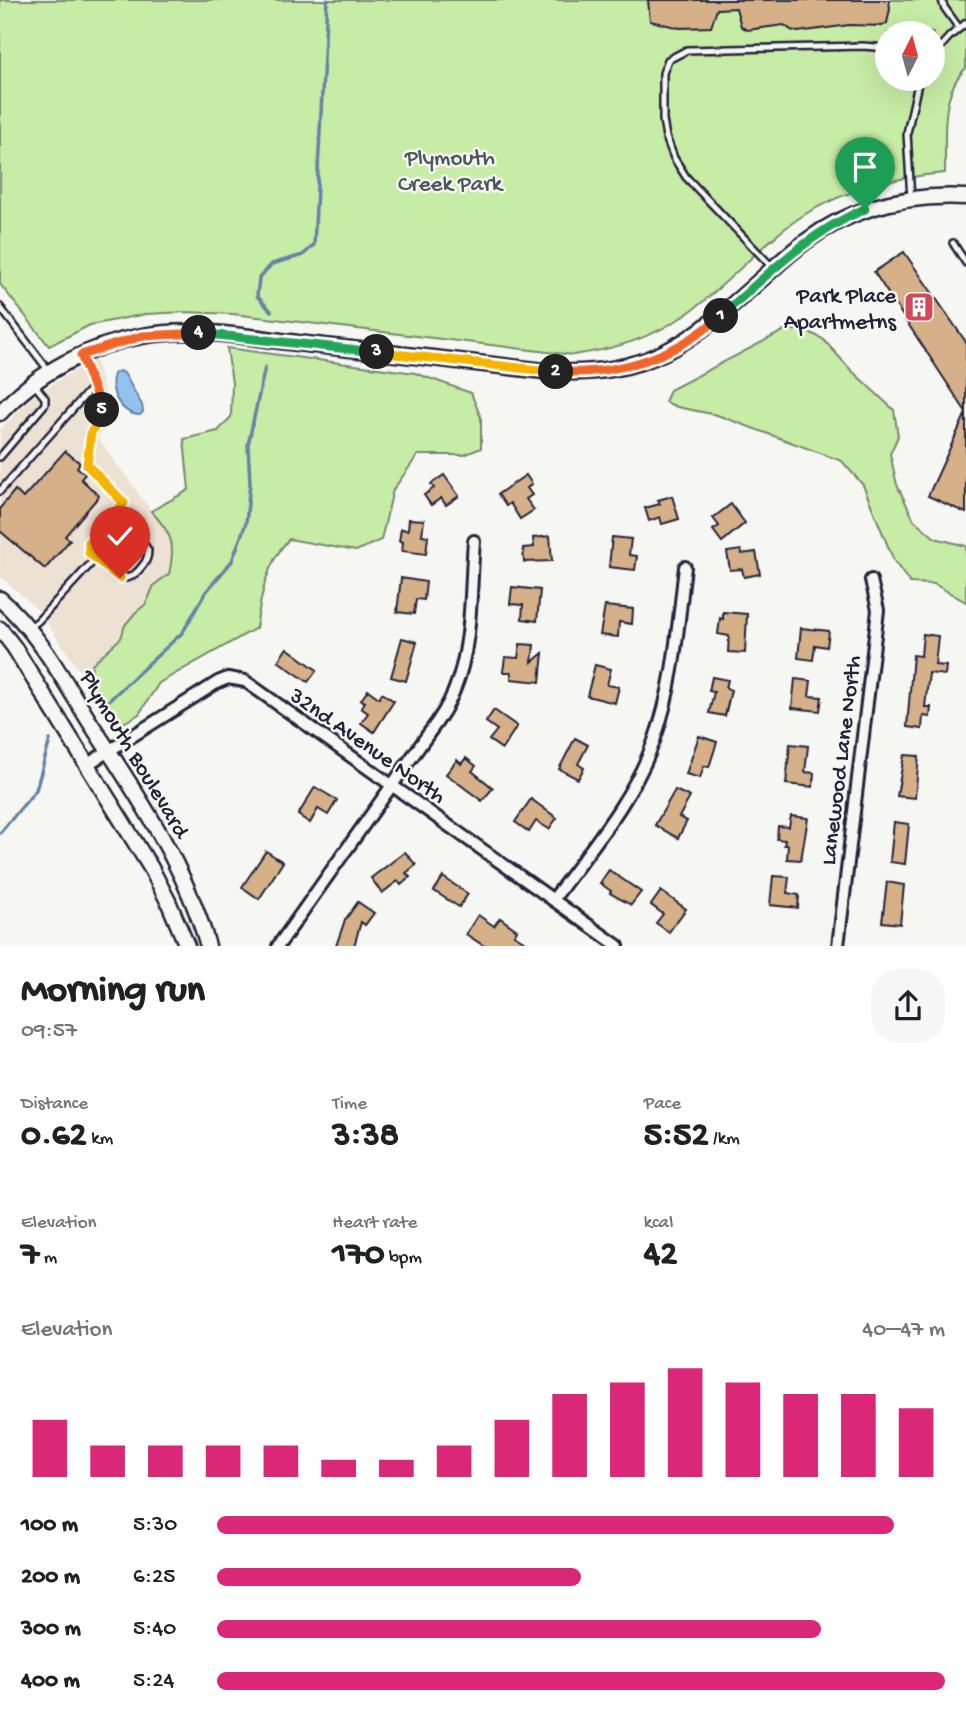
<!DOCTYPE html>
<html lang="en">
<head>
<meta charset="utf-8">
<style>
	:root { --surface:#fff; --page:#f6f6f6; --text:#202124; --muted:#757577; --accent:#db2777 }
	body { margin:0; font-family:"Gochi Hand",sans-serif; background:var(--page); color:var(--text); height:100vh; display:flex; flex-direction:column; font-size:26px; white-space:nowrap }
	* { box-sizing:border-box; margin:0 }
	p { font-size:23px; color:var(--muted) }
	.icon { flex:none; width:38px; height:38px; fill:none; stroke:currentColor; stroke-width:2; stroke-linecap:round; stroke-linejoin:round }
	.map { position:relative; height:946px; overflow:hidden }
	.side { display:flex; flex-direction:column; background:var(--surface); flex:1 }
	.side>* { flex:none }
	.needle { width:46px; rotate:6deg }
	.buttons { position:absolute; left:875px; top:21px; display:grid; gap:14px }
	.buttons a { display:grid; place-items:center; width:70px; height:70px; border-radius:50%; background:var(--surface); box-shadow:0 7px 28px #0002; font-size:35px }
	.pin { position:absolute; display:grid; place-items:center; width:60px; height:60px; color:#fff; margin:-72px -30px; border-radius:50% 50% 50% 0; rotate:-45deg; box-shadow:0 0 7px #0007 }
	.pin .icon { rotate:45deg }
	.km { position:absolute; width:35px; height:35px; margin:-18px; border-radius:50%; background:#222; color:#fff; font-size:19px; line-height:35px; text-align:center }
	.round { display:grid; place-items:center; flex:none; width:74px; height:74px; border-radius:28px; background:var(--page) }
	.headline { display:flex; align-items:center; justify-content:space-between; height:119px; padding:0 21px }
	h1 { font-size:38px; font-weight:700; line-height:52px }
	.stats { display:grid; grid-template-columns:repeat(3,1fr); gap:10px; height:119px; padding:7px 21px }
	.stats div { display:grid; align-content:center }
	.stats b { font-size:35px; font-weight:700 }
	.stats small { font-size:19px; font-weight:400 }
	.stats p { font-size:19px }
	.chart { height:196px; padding:14px 21px }
	.chart p { display:flex; justify-content:space-between }
	.chart svg { width:100%; height:126px; margin-top:7px; stroke:var(--accent); stroke-width:6 }
	ul { padding:0 21px; list-style:none; font-size:23px }
	li { display:grid; grid-template-columns:112px 84px 1fr; align-items:center; height:52px }
	li i { height:18px; border-radius:9px; background:var(--accent) }
	.map>svg:first-child { display:block }
</style>
</head>
<body>
<div class="map">
<svg width="966" height="946" viewBox="0 0 966 946">
	<rect width="100%" height="100%" fill="#f6f6f2"/>
	<filter id="ink" filterUnits="userSpaceOnUse"><feTurbulence type="fractalNoise" baseFrequency=".0143" numOctaves="2"/><feDisplacementMap in="SourceGraphic" scale="14" xChannelSelector="R" yChannelSelector="G"/><feConvolveMatrix kernelMatrix="1 2 1 2 8 2 1 2 1" color-interpolation-filters="sRGB"/></filter>
	<g filter="url(#ink)">
		<!-- built -->
		<path fill="#ece1d2" d="M95,358L111,417L98,438L151,511L169,532L173,554L169,574L154,585L146,604L135,613L125,625L122,638L92,664L80,671L37,609L0,576V430L31,398Z"/>
		<!-- green -->
		<g fill="#c7eca5" stroke="#748770" stroke-width="2" fill-rule="evenodd">
			<path d="M0,0H966V68C939,93 946,140 945,173C896,177 850,188 807,213C763,240 730,284 688,313C652,338 616,349 573,355L233,314L186,312L146,314L90,325L49,346L0,284ZM887,33H933V79H887Z"/>
			<path d="M785,330H805L823,339L851,370L894,410L898,436L890,454L897,485L914,520L935,538L966,546V602L934,584L910,583L894,561L863,485L842,461L717,415L677,407L665,402L670,390Z"/>
			<path d="M227,348L415,373L471,393L481,418V448L464,455H418L393,490L381,540L356,551L289,539C266,563 261,596 256,628L159,683L139,714L122,724L108,718L91,685L92,664L121,638L125,625L135,613L146,604L154,585L169,574C176,543 172,534 151,511L189,490L184,439L218,431L231,417L232,383Z"/>
		</g>
		<!-- water -->
		<path fill="#92c3ee" stroke="#6583a6" stroke-width="2" d="M119,371L124,373L142,405L143,412L140,415C121,414 108,392 114,374Z"/>
		<g fill="none" stroke-linecap="round" stroke-linejoin="round">
			<!-- stream -->
			<g stroke="#6583a6" stroke-width="3.5">
				<path d="M271,311L257,296L259,278L272,264L303,255L314,245L327,0"/>
				<path d="M105,704L183,632L205,593L232,561L246,523L250,483L248,445L265,367"/>
				<path d="M0,833L36,790L50,740"/>
			</g>
		</g>
		<!-- building -->
		<g fill="#d6b088" stroke="#22223b" stroke-width="2">
			<path d="M648,0H889L890,9L887,23L882,26L849,25L798,32L791,30L784,25L747,30L741,26L736,8L717,9L711,27L680,28L650,21Z"/>
			<path d="M904,252L966,342V412L874,272Z"/>
			<path d="M966,413V513L928,496Z"/>
			<path d="M65,451L80,463L77,467L85,474L81,479L99,496L65,536L70,540L45,569L0,531V508L15,490L23,498Z"/>
			<path d="M444,475L459,496L446,505L441,498L431,505L424,495L434,488L431,484Z"/>
			<path d="M526,475L532,484L527,488L532,495L526,499L534,510L520,519L510,503L506,506L498,494Z"/>
			<path d="M672,496L679,519L662,524L660,517L649,521L645,508L660,504L658,500Z"/>
			<path d="M731,504L745,523L722,542L713,530L719,526L713,518Z"/>
			<path d="M409,519L424,520L422,535L428,536L426,554L402,551L403,542L399,541L401,529L408,530Z"/>
			<path d="M550,536L552,561L524,562L523,548L534,547L533,538Z"/>
			<path d="M612,537L631,539L629,555L637,556L635,570L609,567Z"/>
			<path d="M741,550L742,554L756,552L760,574L744,577L742,569L730,570L727,552Z"/>
			<path d="M401,578L426,582L424,600L416,599L414,614L397,612Z"/>
			<path d="M512,587L540,590L537,621L522,619L523,605L510,604Z"/>
			<path d="M605,606L633,609L632,624L619,622L618,637L600,635Z"/>
			<path d="M723,612L747,614L745,653L728,652L729,636L718,634L720,618L723,619Z"/>
			<path d="M801,628L829,631L827,647L815,645L813,660L798,658Z"/>
			<path d="M923,634L938,636L935,665L946,666L945,675L929,673L925,707H931L930,717L923,716L922,729L907,727L913,655L921,656Z"/>
			<path d="M402,638L417,642L406,681L391,677Z"/>
			<path d="M520,644L534,645L532,662L543,653L540,682L511,679V672H503L505,657L518,658Z"/>
			<path d="M287,648L317,670L308,682L278,661Z"/>
			<path d="M595,665L611,669L607,685L619,687L615,703L587,696Z"/>
			<path d="M712,677L728,680L726,688L731,690L725,716L709,713L714,692L709,691Z"/>
			<path d="M795,679L811,681L809,696L822,697L820,711L792,708Z"/>
			<path d="M368,690L379,698L382,693L394,701L374,732L361,723L368,713L361,708L365,702L361,700Z"/>
			<path d="M494,710L517,726L502,749L489,740L497,730L486,722Z"/>
			<path d="M699,736L717,742L709,767L704,766L700,778L686,774Z"/>
			<path d="M575,738L588,745L578,764L584,768L578,779L559,769Z"/>
			<path d="M790,744L808,746L805,772L814,773L813,787L786,784Z"/>
			<path d="M904,755L919,756L915,798L897,796Z"/>
			<path d="M466,758L476,766L472,771L493,788L482,801L446,774L457,760L461,764Z"/>
			<path d="M315,787L337,800L328,815L318,809L310,823L298,815Z"/>
			<path d="M675,790L690,797L679,817L687,821L678,838L655,825Z"/>
			<path d="M531,799L557,818L549,829L536,821L529,832L515,822Z"/>
			<path d="M791,816L808,818L801,860L787,859L788,845H784L785,840L777,839L778,826L789,827Z"/>
			<path d="M894,822L909,824L905,864L890,862Z"/>
			<path d="M266,851L283,862L259,899L242,887Z"/>
			<path d="M405,852L416,865L406,873L410,877L401,885L398,881L382,893L371,878Z"/>
			<path d="M609,870L641,892L631,905L610,893L611,891L600,883Z"/>
			<path d="M773,876L789,877L787,893L799,895L798,908L770,905Z"/>
			<path d="M443,877L468,894L459,907L434,891Z"/>
			<path d="M887,882L904,885L900,924L882,922Z"/>
			<path d="M661,891L686,909L669,932L656,923L663,914L651,905Z"/>
			<path d="M358,902L374,913L365,925L361,922L354,946H336L345,920Z"/>
			<path d="M478,915L494,926L500,918L517,930L514,935L532,946H484L466,934Z"/>
		</g>
		<g fill="none" stroke-linecap="round" stroke-linejoin="round">
			<!-- service casing -->
			<g stroke="#22223b" stroke-width="10">
				<g id="service">
					<path d="M942,0L944,7L959,28"/>
					<path d="M933,55L950,36L966,23"/>
					<path d="M911,199L907,133L919,79"/>
					<path d="M953,243L966,263"/>
					<path d="M772,267L686,177L674,158L666,137L663,120V73L668,60L687,50L863,46L887,48"/>
					<path d="M0,307L49,371"/>
					<path d="M0,457L45,404V398L34,384"/>
					<path d="M0,491L94,385"/>
					<path d="M96,558C110,570 122,588 138,571C145,563 148,560 148,550L118,509"/>
					<path d="M29,628L38,621L96,558L89,553V542L124,503L87,465L91,433L103,412L82,357"/>
				</g>
			</g>
			<!-- minor casing -->
			<g stroke="#22223b" stroke-width="16">
				<g id="minor">
					<path d="M88,764L218,682L228,678L245,681L618,946"/>
					<path d="M553,900C589,850 633,800 654,741C674,686 678,625 685,567"/>
					<path d="M278,946L429,733C439,720 448,706 454,691C473,645 470,590 474,541"/>
					<path d="M838,946L878,610L871,580"/>
				</g>
			</g>
			<!-- tertiary casing -->
			<g stroke="#22223b" stroke-width="19">
				<g id="tertiary">
					<path d="M0,413C36,373 90,345 142,336C196,326 252,338 306,344C388,353 471,362 553,372C648,376 689,344 756,284C772,270 788,254 805,242C852,207 908,194 966,197"/>
					<path d="M0,599C40,634 63,680 91,724C137,794 185,865 208,946"/>
					<path d="M0,629L14,647L151,868L168,901L187,946"/>
				</g>
			</g>
			<!-- service -->
			<use href="#service" stroke="#f6f6f2" stroke-width="5"/>
			<!-- minor -->
			<use href="#minor" stroke="#f6f6f2" stroke-width="10"/>
			<!-- tertiary -->
			<use href="#tertiary" stroke="#f6f6f2" stroke-width="14"/>
		</g>
	</g>
	<g fill="none" stroke-linecap="round" stroke-linejoin="round" filter="url(#ink)">
		<!-- split-1 casing -->
		<g stroke="#fff" stroke-width="14">
			<path id="split-1" d="M721,316C767,275 808,233 865,209"/>
		</g>
		<!-- split-2 casing -->
		<g stroke="#fff" stroke-width="14">
			<path id="split-2" d="M556,372C618,375 675,357 721,316"/>
		</g>
		<!-- split-3 casing -->
		<g stroke="#fff" stroke-width="14">
			<path id="split-3" d="M377,352L556,372"/>
		</g>
		<!-- split-4 casing -->
		<g stroke="#fff" stroke-width="14">
			<path id="split-4" d="M199,333L377,352"/>
		</g>
		<!-- split-5 casing -->
		<g stroke="#fff" stroke-width="14">
			<path id="split-5" d="M102,410L81,355L142,336L199,333"/>
		</g>
		<!-- split-6 casing -->
		<g stroke="#fff" stroke-width="14">
			<path id="split-6" d="M102,410L103,412L91,433L87,465L124,503L89,542V553L120,578"/>
		</g>
		<!-- split-1 -->
		<use href="#split-1" stroke="#22a559" stroke-width="9"/>
		<!-- split-2 -->
		<use href="#split-2" stroke="#f0652b" stroke-width="9"/>
		<!-- split-3 -->
		<use href="#split-3" stroke="#f5b400" stroke-width="9"/>
		<!-- split-4 -->
		<use href="#split-4" stroke="#22a559" stroke-width="9"/>
		<!-- split-5 -->
		<use href="#split-5" stroke="#f0652b" stroke-width="9"/>
		<!-- split-6 -->
		<use href="#split-6" stroke="#f5b400" stroke-width="9"/>
	</g>
	<!-- icons -->
	<defs>
		<g id="building-square" transform="scale(1.575)"><rect x="-9" y="-9" width="18" height="18" rx="4" fill="#d1495b" stroke="#f6f6f2"/><path d="M-4-6H4V6H1V3H-1V6H-4ZM-2.5-4.3h1.7v1.8h-1.7ZM.8-4.3h1.7v1.8H.8ZM-2.5-1h1.7V.8h-1.7ZM.8-1h1.7V.8H.8Z" fill="#fff"/></g>
	</defs>
	<g fill-rule="evenodd">
		<use href="#building-square" x="919" y="307"/>
	</g>
	<g text-anchor="middle" stroke-width="5" stroke-linejoin="round" paint-order="stroke">
		<!-- park labels -->
		<g font-size="23" fill="#4b5456" stroke="#f6f6f2">
			<text x="450" y="164">Plymouth<tspan x="450" dy="26">Creek Park</tspan></text>
		</g>
		<!-- poi labels -->
		<g font-size="23" fill="#22223b" stroke="#f6f6f2" text-anchor="end">
			<text x="896" y="302">Park Place<tspan x="896" dy="26">Apartmetns</tspan></text>
		</g>
		<!-- street labels -->
		<g font-size="23" fill="#22223b" stroke="#f6f6f2">
			<text transform="translate(369 744) rotate(35)" y="8">32nd Avenue North</text>
			<text transform="translate(136 753) rotate(59)" y="8">Plymouth Boulevard</text>
			<text transform="translate(839 760) rotate(-83)" y="8">Lanewood Lane North</text>
		</g>
	</g>
</svg>
<div class="buttons">
<a><svg class="needle" viewBox="-14 -14 28 28"><path d="M0-13l5 13h-10z" fill="#e53935"/><path d="M0 13l5-13h-10z" fill="#757577"/></svg></a>
</div>
<div class="pin" style="left:865px;top:209px;background:#1e9e55"><svg class="icon" aria-label="arrive" viewBox="0 0 24 24"><path d="M6 21V4h12l-3 4 3 4H6"/></svg></div>
<div class="pin" style="left:120px;top:578px;background:#d93025"><svg class="icon" aria-label="check" viewBox="0 0 24 24"><path d="M5 12l5 5 9-10"/></svg></div>
<b class="km" style="left:721px;top:316px">1</b>
<b class="km" style="left:556px;top:372px">2</b>
<b class="km" style="left:377px;top:352px">3</b>
<b class="km" style="left:199px;top:333px">4</b>
<b class="km" style="left:102px;top:410px">5</b>
</div>
<section class="side">
<div class="headline"><div><h1>Morning run</h1><p>09:57</p></div><a class="round"><svg class="icon" aria-label="share" viewBox="0 0 24 24"><path d="M12 15V3M7 8l5-5 5 5M5 13v7h14v-7"/></svg></a></div>
<div class="stats">
<div><p>Distance</p><b>0.62<small> km</small></b></div>
<div><p>Time</p><b>3:38</b></div>
<div><p>Pace</p><b>5:52<small> /km</small></b></div>
</div>
<div class="stats">
<div><p>Elevation</p><b>7<small> m</small></b></div>
<div><p>Heart rate</p><b>170<small> bpm</small></b></div>
<div><p>kcal</p><b>42</b></div>
</div>
<div class="chart"><p><span>Elevation</span>40–47 m</p>
<svg viewBox="0 0 160 44" preserveAspectRatio="none"><path d="M5 44V24M15 44V33M25 44V33M35 44V33M45 44V33M55 44V38M65 44V38M75 44V33M85 44V24M95 44V15M105 44V11M115 44V6M125 44V11M135 44V15M145 44V15M155 44V20"/></svg>
</div>
<ul>
<li><b>100 m</b>5:30<i style="width:93%"></i></li>
<li><b>200 m</b>6:25<i style="width:50%"></i></li>
<li><b>300 m</b>5:40<i style="width:83%"></i></li>
<li><b>400 m</b>5:24<i style="width:100%"></i></li>
</ul>
</section>
</body>
</html>
